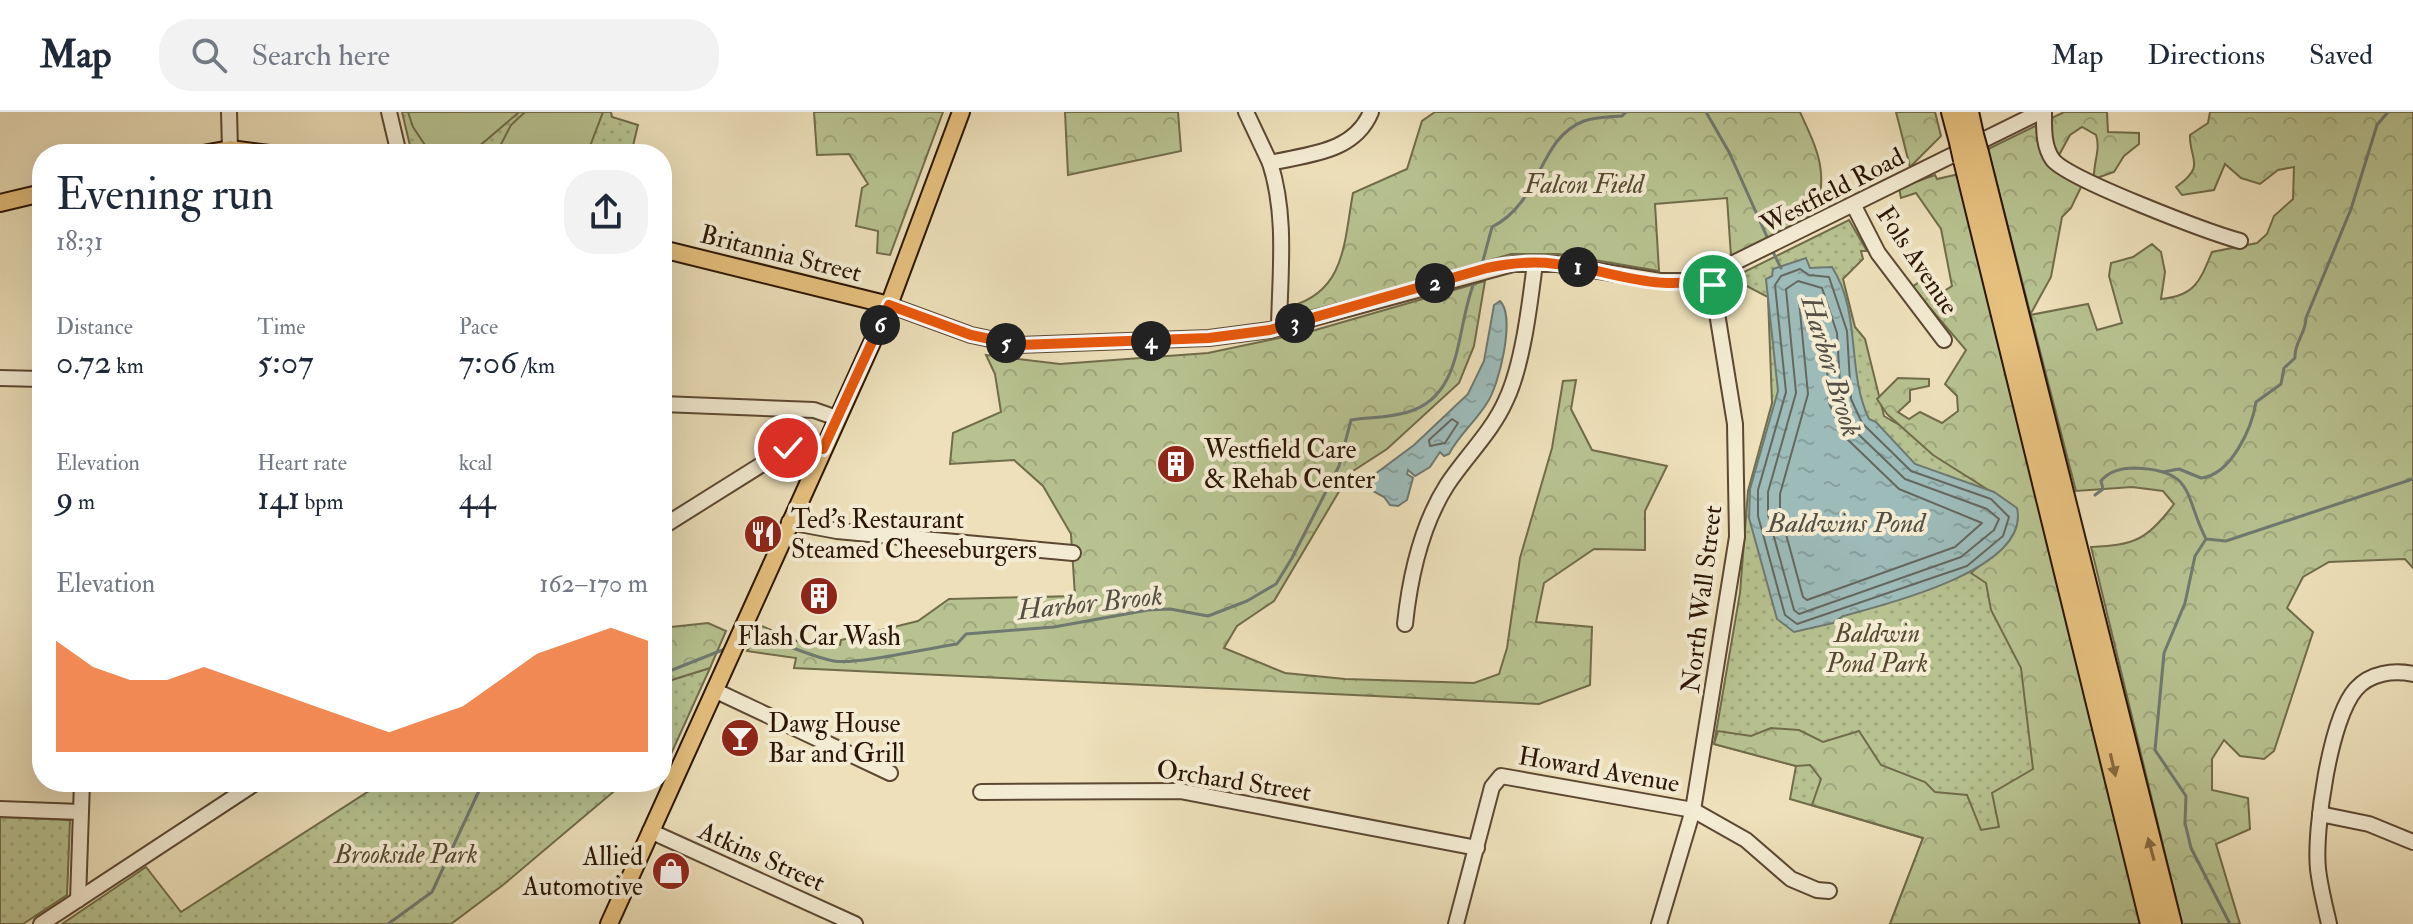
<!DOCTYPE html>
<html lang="en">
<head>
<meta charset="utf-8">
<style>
	:root { --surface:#fff; --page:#f2f2f3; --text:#1f2937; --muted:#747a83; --line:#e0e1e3; --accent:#ea580c }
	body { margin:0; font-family:"IM FELL Double Pica",serif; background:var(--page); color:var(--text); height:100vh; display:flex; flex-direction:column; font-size:30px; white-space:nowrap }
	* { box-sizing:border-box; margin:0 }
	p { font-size:26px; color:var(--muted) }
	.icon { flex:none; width:44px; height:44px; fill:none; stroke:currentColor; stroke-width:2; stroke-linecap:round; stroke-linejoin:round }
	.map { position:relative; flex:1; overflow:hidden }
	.side { position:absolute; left:32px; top:32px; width:640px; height:648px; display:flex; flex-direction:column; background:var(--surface); border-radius:32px; box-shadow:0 8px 32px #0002 }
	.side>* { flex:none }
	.pin { position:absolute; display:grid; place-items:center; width:68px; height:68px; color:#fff; margin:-34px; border:4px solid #fff; border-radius:50%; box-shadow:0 2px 8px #0007 }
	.km { position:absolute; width:40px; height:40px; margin:-20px; border-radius:50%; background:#222; color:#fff; font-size:22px; line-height:40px; text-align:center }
	.round { display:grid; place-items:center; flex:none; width:84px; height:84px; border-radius:32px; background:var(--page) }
	.head { display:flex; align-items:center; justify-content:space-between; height:136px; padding:0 24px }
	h1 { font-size:44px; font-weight:600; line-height:60px }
	.figures { display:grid; grid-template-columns:repeat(3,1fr); gap:12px; height:136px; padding:8px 24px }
	.figures div { display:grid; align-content:center }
	.figures b { font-size:34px; font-weight:600 }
	.figures small { font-size:22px; font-weight:400 }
	.figures p { font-size:22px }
	.chart { height:224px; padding:16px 24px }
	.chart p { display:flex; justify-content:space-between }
	.chart svg { width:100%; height:144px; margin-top:8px; fill:var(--accent); opacity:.7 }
	header { display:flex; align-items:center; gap:48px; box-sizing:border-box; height:112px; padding:0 40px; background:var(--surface); border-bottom:2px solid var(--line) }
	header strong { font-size:38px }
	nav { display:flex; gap:44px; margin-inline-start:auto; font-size:28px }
	.search { width:560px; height:72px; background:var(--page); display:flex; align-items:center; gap:20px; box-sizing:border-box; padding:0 28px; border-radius:32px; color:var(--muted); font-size:30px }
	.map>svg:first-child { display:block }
</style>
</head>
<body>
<header>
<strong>Map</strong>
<div class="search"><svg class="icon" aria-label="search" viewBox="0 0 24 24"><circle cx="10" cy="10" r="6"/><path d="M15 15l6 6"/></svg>Search here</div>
<nav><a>Map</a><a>Directions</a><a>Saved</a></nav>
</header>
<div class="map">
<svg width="2413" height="812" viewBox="0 0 2413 812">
	<defs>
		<pattern id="green-dots" width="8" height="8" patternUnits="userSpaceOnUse" patternTransform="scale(2)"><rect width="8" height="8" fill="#b7c290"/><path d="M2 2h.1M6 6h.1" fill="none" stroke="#9ea67b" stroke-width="1.8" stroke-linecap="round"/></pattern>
		<pattern id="forest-crowns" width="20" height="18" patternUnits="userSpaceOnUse" patternTransform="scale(2)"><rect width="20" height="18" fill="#b7c290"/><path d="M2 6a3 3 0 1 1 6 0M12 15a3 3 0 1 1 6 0" fill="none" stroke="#9ea67b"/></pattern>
		<pattern id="water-ripples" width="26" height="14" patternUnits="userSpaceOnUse" patternTransform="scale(2)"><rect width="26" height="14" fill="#9dbbb9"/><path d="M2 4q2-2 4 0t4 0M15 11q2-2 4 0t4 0" fill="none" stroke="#87a09e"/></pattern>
	</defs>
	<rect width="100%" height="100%" fill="#ede0ba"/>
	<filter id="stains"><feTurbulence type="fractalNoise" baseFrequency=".0025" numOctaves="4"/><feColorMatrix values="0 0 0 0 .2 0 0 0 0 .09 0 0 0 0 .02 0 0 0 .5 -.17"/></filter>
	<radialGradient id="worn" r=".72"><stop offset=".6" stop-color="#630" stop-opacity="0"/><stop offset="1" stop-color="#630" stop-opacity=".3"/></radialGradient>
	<!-- green -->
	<g fill="url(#green-dots)" stroke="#716c4a" stroke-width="2">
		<path d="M402,0H611L612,5L638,13L631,42H412Z"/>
		<path d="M1849,108L1867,139H1861L1863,147L1843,167L1855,215L1865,227L1884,304C1910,321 1941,329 1971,324L2091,812H1890L1923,726L1790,687L1796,654L1714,632L1740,481L1748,379L1772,291L1768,185L1741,171H1722Z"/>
		<path d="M710,556L666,653L662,654V571Z"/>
		<path d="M383,670H625L503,773L451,812H62L146,755L181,800Z"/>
		<path d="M0,705L70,708L67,783L23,812H0Z"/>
	</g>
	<!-- forest -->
	<g fill="url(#forest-crowns)" stroke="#716c4a" stroke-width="2">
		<path d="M814,0H943L890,143L877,141L878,119L856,114L862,76L868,72L849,42L817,43Z"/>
		<path d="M1065,0H1178L1181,39L1068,63Z"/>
		<path d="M1435,0H1800C1818,39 1829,61 1815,103L1731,144L1727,86L1655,92L1659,159L1559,142H1511L1305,202L1292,198L1291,194C1346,179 1344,129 1353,81L1407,57L1422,9Z"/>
		<path d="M1896,0H1935L1941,24L1910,55Z"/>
		<path d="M2064,0H2107L2108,20L2139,21V32L2124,44L2114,60L2094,67C2093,50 2101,38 2096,23L2082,15L2070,23L2058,45L2081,75L2071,96L2062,105L2051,165L2030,203L2088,192L2097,218L2122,211L2109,164L2111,151L2133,145L2152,132L2161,140L2165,160L2161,187C2195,184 2200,169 2212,140L2257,131L2267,122L2274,104L2293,87L2294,55L2278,58L2260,72L2241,66L2225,52L2214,78L2182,83L2176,75C2207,53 2189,48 2190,23L2208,11L2210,0H2413V456L2405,447L2329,450L2303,465L2287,496L2313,520L2274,639L2264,647L2240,644L2224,628L2212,647V678L2248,686L2250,717L2216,732L2240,812H2182L2091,435C2135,433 2147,428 2174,392L2163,379L2132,375L2076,379L1988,37Z"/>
		<path d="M1959,62L2142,812H1890L1923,726L1812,693L1821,667L1810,653L1796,654L1714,632L1718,619L1751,624L1771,616L1799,618L1823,630L1859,619L1881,653L1925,670L1935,680L1967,683L1981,718L1999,715L1992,681L2033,657L2021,556L1991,498L1986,471L1971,461C1994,441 2021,427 2012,393L1933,343L1887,302L1877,287L1898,266L1929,267V274L1910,278V289L1898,300L1909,307L1920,300L1942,311L1958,299L1957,284L1945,272L1966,238L1912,175L1925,166L1936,184L1952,174L1941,117L1916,81L1901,86L1899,76L1935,63L1937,67Z"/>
		<path d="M1485,169L1474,234L1459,271L1387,337L1350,361L1274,489L1237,514L1224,536L1285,561L1345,567L1474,571L1499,562L1507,536L1520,446L1552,336L1563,269L1576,268L1571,297L1592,338L1667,354L1645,399V438L1594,437L1544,471L1536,510L1592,515L1590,573L1539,592L794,556L796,546L747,539L762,514L799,530L840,533L841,528L918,509L949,487L1075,484L1071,422L1043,374L1014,348L950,352L953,321L1001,300L995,262L986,243L1060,252L1208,241L1312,219Z"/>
		<path d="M708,511L726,519L710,556L662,571V516Z"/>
	</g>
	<!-- pitch -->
	<g fill="#b7c290" stroke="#716c4a" stroke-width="2">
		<path d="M408,0H517L518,1L470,42H431L413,15Z"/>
		<path d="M525,0H603L587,42H507L498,38L511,13Z"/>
	</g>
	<!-- water -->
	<g fill="url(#water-ripples)" stroke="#6f7971" stroke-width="2">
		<path d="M1806,146L1810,156L1832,155C1862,202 1846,259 1869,307L1876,310L1915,352L1994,380L2017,396C2031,457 1888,492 1843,504L1833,511L1794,520L1777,507L1749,406L1750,377L1778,279L1766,167L1772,164L1773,157Z"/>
		<path d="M1500,189C1516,204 1499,274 1487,291C1476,309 1459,323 1449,342L1444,344L1440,340L1430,355L1415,364L1408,358L1407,362L1413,366L1407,388L1398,394L1390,393L1384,385L1371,378V365L1414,333L1468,282L1484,249L1494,193Z"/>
	</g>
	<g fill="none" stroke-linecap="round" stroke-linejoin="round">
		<!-- shore -->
		<g stroke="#64685f" stroke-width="2">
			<path d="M1800,157L1809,163L1829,165L1847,219L1851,287L1862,311L1911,359L1991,387L2009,405L2003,424L1967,454L1797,512L1785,503L1758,404V378L1786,280L1775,173L1781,164Z"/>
			<path d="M1798,169L1822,176L1837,221L1841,289L1855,319L1905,367L1987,397L1999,407L1994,418L1961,445L1799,502L1794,498L1768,403V380L1796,281L1786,177Z"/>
			<path d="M1804,185L1813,188L1825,223L1829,291L1844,324L1899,377L1982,411L1955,435L1807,488L1803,485L1780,400V382L1808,282L1799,189Z"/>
			<path d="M1452,307L1458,311L1445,331L1430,334L1429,328Z"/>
		</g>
		<!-- stream -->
		<g stroke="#6f7971" stroke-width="3">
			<path d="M1706,0L1729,40L1768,127"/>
			<path d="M1772,138L1781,156"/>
			<path d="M1481,156L1492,115C1543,89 1537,27 1584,9C1595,5 1610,5 1622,4L1626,0"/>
			<path d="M2163,360L2179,357L2201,366C2231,363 2252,316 2256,290L2281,272L2284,256L2295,246C2294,230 2306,222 2306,206L2351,97L2377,13L2388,0"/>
			<path d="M2095,383L2103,377L2101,369C2109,359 2122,356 2135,356C2196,358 2184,385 2206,427L2226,429L2413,367"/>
			<path d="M2206,427L2195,444L2185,491L2164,541L2155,638L2186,684L2185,711L2191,736L2230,812"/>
			<path d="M744,532C776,522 804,544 834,549C857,553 929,536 957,532L966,522L1054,515L1148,498L1170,497L1208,504L1247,489L1276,472L1292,446L1339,354L1351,308C1370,305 1389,306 1408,300C1466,283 1455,211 1476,166"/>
			<path d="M662,562L725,537"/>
			<path d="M388,812L432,780L483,670"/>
		</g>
		<!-- minor casing -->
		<g stroke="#5c4832" stroke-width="18">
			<g id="minor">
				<path d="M229,0L230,37"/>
				<path d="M389,0L399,42"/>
				<path d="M1246,0L1270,51C1308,42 1354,41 1371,0"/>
				<path d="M2044,0C2044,15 2043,35 2053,48C2070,68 2208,120 2240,129"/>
				<path d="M1270,51C1287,104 1280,160 1279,215"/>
				<path d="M1854,94L1878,141L1944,228"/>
				<path d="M889,193L971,223L1019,233L1209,226L1270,218L1513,152H1557L1660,169H1697L2040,0"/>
				<path d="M0,266L42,267"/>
				<path d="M662,292L814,298L837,306"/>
				<path d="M789,410L837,419L1073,441"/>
				<path d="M662,415L788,336L805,333L823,337"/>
				<path d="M1405,512C1410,464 1421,414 1447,373C1466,344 1492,320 1506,288C1523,252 1530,191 1535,151"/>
				<path d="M714,578L890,661"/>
				<path d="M981,680L1180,679L1477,736"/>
				<path d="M0,697L81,700"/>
				<path d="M2320,702L2369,712L2413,730"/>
				<path d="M650,719L855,812"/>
				<path d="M78,788L82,670"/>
				<path d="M41,812L257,670"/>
				<path d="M1456,812L1492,675L1501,664L1693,698L1746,728L1791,767L1817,778L1829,779"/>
				<path d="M1659,812L1693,698L1737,425L1735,312L1711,164"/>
				<path d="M2329,812C2325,794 2320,775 2318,757C2314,718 2330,606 2356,577C2370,561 2393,558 2413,562"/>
			</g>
		</g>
		<!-- major casing -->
		<g stroke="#2b1505" stroke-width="20">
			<g id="major">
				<path d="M203,42L230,37L269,42"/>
				<path d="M0,91L42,81"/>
				<path d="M662,137L889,193"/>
				<path d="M609,812L889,193L961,0"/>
			</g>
		</g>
		<!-- highway casing -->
		<g stroke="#2b1505" stroke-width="24">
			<g id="highway">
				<path d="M1952,0L1960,30"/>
				<path d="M1968,0L1973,23"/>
				<path d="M1978,41L2171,812"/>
				<path d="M1964,48L2151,812"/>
			</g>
		</g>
		<!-- minor -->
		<use href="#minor" stroke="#f3ebd2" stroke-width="14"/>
		<!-- major -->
		<use href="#major" stroke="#e6c07d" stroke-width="16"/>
		<!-- highway -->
		<use href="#highway" stroke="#e6c07d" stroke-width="20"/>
		<!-- highway-bridge casing -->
		<g stroke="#2b1505" stroke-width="24" stroke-linecap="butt">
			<g id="highway-bridge">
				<path d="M1973,23L1978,41"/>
				<path d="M1960,30L1964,48"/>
			</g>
		</g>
		<!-- highway-bridge -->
		<use href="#highway-bridge" stroke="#e6c07d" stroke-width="20"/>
	</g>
	<!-- one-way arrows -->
	<defs><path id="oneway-solid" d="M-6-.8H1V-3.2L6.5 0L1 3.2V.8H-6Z" transform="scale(2)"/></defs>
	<g fill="#886a41">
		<use href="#oneway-solid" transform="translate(2113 653) rotate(77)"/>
		<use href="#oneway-solid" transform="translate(2151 737) rotate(-105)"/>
	</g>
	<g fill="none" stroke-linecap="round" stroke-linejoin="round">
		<!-- route casing -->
		<g stroke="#fff" stroke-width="16">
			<path id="route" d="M788,336L805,333L823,337L889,193L971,223L1019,233L1209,226L1270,218L1487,156C1510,151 1533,149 1556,152C1605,156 1665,184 1711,164L1713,173"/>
		</g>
		<!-- route -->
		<use href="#route" stroke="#ea580c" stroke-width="10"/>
	</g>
	<!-- icons -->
	<defs>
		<g id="building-disc" transform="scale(2)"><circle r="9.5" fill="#8f2418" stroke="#f3ebd2"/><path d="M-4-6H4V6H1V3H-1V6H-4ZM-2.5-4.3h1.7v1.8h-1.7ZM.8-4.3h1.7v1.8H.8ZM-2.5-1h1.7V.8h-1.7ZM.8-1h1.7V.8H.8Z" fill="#fff"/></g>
		<g id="restaurant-disc" transform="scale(2)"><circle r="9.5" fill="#8f2418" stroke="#f3ebd2"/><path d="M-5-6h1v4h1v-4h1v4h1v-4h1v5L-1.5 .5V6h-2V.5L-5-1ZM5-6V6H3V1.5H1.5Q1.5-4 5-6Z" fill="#fff"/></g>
		<g id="bar-disc" transform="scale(2)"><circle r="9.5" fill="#8f2418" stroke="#f3ebd2"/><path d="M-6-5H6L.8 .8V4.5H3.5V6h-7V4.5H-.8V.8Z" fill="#fff"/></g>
		<g id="shop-disc" transform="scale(2)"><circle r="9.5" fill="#8f2418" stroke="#f3ebd2"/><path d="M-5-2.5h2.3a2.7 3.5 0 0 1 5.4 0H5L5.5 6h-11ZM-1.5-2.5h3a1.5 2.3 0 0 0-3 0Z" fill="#fff"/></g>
	</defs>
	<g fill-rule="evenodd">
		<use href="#building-disc" x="1176" y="352"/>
		<use href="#restaurant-disc" x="763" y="422"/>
		<use href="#building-disc" x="819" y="484"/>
		<use href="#bar-disc" x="740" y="626"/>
		<use href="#shop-disc" x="671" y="759"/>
	</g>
	<g text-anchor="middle" stroke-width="8" stroke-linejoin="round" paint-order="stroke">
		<!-- park labels -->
		<g font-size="26" font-style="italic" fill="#55492f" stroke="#f3ebd2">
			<text x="1584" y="81">Falcon Field</text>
			<text x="1877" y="530">Baldwin<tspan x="1877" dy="30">Pond Park</tspan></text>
			<text x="406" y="751">Brookside Park</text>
		</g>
		<!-- street labels -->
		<g font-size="26" fill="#2b1505" stroke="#f3ebd2">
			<text transform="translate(1832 78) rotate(-27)" y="9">Westfield Road</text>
			<text transform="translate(781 141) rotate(14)" y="9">Britannia Street</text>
			<text transform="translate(1918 148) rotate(56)" y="9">Fols Avenue</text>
			<text transform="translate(1701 487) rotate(-83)" y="9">North Wall Street</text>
			<text transform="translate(1599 657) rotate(10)" y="9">Howard Avenue</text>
			<text transform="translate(1234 668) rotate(9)" y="9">Orchard Street</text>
			<text transform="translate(762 744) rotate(24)" y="9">Atkins Street</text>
		</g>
		<!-- poi labels -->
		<g font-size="26" fill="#2b1505" stroke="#f3ebd2" text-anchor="start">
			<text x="1204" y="346">Westfield Care<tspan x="1204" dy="30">&amp; Rehab Center</tspan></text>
			<text x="791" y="416">Ted's Restaurant<tspan x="791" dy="30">Steamed Cheeseburgers</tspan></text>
			<text x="819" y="533" text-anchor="middle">Flash Car Wash</text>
			<text x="768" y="620">Dawg House<tspan x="768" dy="30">Bar and Grill</tspan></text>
			<text x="643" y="753" text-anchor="end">Allied<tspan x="643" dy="30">Automotive</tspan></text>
		</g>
		<!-- water labels -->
		<g font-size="28" font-style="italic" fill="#534f44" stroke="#f3ebd2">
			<text transform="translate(1832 254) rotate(73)" y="10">Harbor Brook</text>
			<text x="1846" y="420">Baldwins Pond</text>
			<text transform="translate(1090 490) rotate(-6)" y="10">Harbor Brook</text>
		</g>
	</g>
	<rect width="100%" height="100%" filter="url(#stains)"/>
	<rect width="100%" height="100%" fill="url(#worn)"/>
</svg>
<div class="pin" style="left:1713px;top:173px;background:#1e9e55"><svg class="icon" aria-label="arrive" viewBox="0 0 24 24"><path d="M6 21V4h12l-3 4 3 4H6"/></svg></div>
<div class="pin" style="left:788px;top:336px;background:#d93025"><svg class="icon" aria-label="check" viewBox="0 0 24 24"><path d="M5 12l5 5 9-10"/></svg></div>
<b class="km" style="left:1578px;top:155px">1</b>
<b class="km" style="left:1435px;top:171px">2</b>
<b class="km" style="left:1295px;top:211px">3</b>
<b class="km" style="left:1151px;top:229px">4</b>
<b class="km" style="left:1006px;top:231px">5</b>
<b class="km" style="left:880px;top:213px">6</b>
<section class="side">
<div class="head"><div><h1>Evening run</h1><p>18:31</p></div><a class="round"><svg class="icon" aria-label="share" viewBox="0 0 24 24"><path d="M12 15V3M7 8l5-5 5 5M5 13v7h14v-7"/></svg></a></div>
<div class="figures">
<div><p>Distance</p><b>0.72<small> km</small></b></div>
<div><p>Time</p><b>5:07</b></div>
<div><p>Pace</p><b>7:06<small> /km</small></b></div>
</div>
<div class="figures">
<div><p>Elevation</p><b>9<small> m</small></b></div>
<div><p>Heart rate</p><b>141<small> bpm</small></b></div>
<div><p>kcal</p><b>44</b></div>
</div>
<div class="chart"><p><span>Elevation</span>162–170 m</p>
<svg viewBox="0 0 160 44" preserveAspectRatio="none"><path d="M0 44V10L10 18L20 22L30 22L40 18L50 22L60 26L70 30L80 34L90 38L100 34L110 30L120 22L130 14L140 10L150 6L160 10V44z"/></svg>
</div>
</section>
</div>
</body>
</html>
